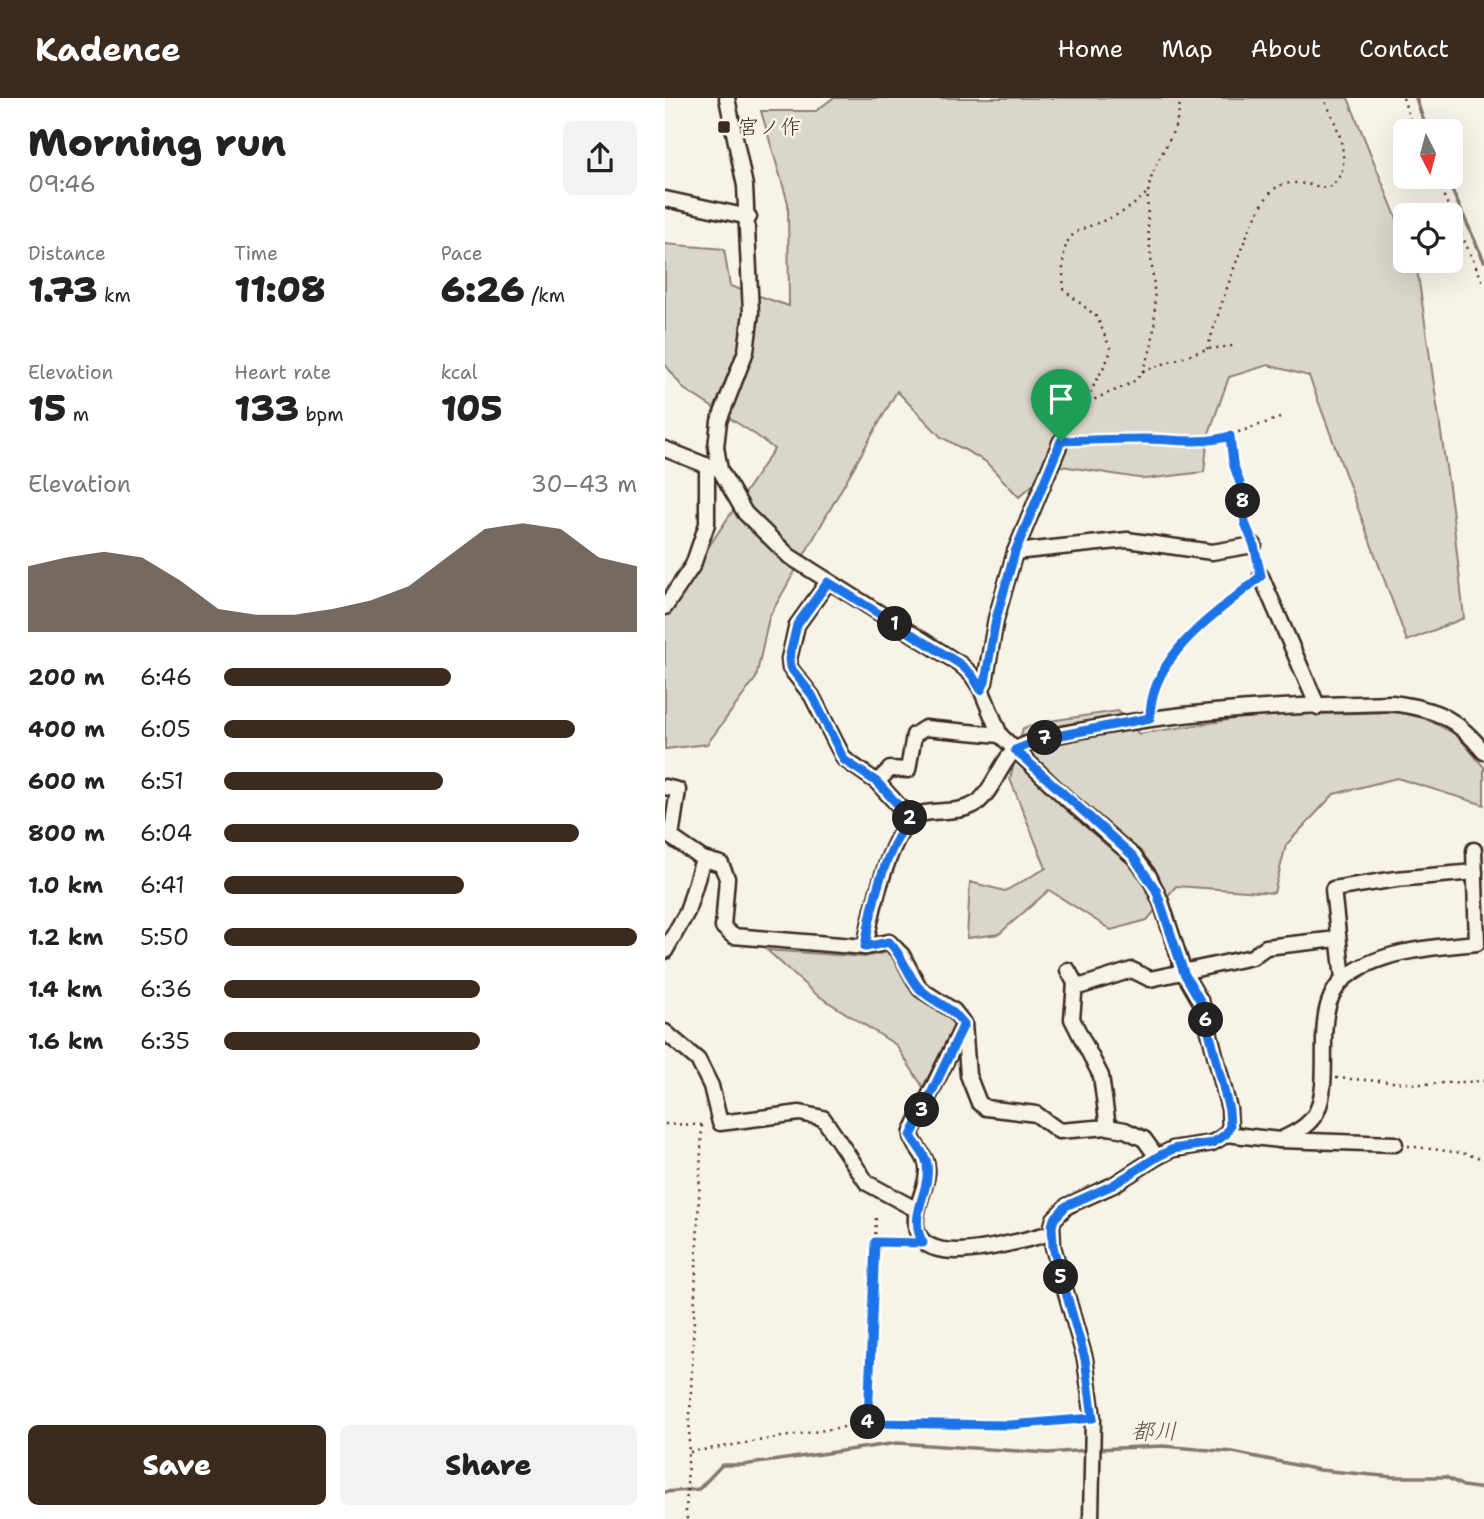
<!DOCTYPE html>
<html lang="en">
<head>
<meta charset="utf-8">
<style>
	:root { --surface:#fff; --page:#f2f2f2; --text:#222; --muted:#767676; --accent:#3b2a1e }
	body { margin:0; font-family:"Shantell Sans","Klee One",sans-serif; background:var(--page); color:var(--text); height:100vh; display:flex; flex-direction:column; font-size:26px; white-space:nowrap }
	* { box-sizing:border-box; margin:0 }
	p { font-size:23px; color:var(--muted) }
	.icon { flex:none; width:38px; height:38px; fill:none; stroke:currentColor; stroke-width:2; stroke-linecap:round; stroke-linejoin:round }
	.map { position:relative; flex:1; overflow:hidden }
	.drawer { display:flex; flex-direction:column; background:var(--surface); width:665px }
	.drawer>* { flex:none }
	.needle { width:46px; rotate:174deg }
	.tools { position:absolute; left:728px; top:21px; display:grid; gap:14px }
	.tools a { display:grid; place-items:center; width:70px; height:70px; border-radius:10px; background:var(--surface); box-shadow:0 7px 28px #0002; font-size:35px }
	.pin { position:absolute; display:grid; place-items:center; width:60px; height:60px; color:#fff; margin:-72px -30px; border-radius:50% 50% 50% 0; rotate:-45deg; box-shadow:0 0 7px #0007 }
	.pin .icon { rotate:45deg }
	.km { position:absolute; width:35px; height:35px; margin:-18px; border-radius:50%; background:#222; color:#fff; font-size:19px; line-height:35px; text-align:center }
	.round { display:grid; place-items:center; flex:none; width:74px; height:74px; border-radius:10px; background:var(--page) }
	.headline { display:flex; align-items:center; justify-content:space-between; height:119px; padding:0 28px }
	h1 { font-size:38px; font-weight:800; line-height:52px }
	.metrics { display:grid; grid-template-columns:repeat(3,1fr); gap:10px; height:119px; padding:7px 28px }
	.metrics div { display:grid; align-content:center }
	.metrics b { font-size:35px; font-weight:800 }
	.metrics small { font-size:19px; font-weight:400 }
	.metrics p { font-size:19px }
	.chart { height:196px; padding:14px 28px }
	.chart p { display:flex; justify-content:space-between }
	.chart svg { width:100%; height:126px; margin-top:7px; fill:var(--accent); opacity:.7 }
	.action { display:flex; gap:14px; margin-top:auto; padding:14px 28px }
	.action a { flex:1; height:80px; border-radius:10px; background:var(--accent); color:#fff; font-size:28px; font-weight:800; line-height:80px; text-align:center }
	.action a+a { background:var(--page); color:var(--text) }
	ul { padding:0 28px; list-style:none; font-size:23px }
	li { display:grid; grid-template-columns:112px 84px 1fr; align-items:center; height:52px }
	li i { height:18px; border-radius:9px; background:var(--accent) }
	header { display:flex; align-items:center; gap:42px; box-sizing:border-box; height:98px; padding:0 35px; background:var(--accent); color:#fff }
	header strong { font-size:33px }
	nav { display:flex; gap:38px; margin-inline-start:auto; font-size:24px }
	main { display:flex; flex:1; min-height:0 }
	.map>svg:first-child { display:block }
</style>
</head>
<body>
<header>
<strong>Kadence</strong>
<nav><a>Home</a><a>Map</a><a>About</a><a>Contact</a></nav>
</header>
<main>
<section class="drawer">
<div class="headline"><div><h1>Morning run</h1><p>09:46</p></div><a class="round"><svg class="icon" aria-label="share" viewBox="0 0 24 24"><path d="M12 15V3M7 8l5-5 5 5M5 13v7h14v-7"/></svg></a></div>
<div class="metrics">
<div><p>Distance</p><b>1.73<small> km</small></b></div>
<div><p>Time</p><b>11:08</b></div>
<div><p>Pace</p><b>6:26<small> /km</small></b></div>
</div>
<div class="metrics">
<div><p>Elevation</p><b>15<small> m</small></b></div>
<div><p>Heart rate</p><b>133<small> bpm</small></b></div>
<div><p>kcal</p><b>105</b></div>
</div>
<div class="chart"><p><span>Elevation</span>30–43 m</p>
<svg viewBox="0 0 160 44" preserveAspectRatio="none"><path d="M0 44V21L10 18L20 16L30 18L40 26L50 36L60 38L70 38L80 36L90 33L100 28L110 18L120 8L130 6L140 8L150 18L160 21V44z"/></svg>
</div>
<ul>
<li><b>200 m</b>6:46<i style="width:55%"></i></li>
<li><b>400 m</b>6:05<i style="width:85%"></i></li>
<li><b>600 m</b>6:51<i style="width:53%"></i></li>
<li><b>800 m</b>6:04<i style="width:86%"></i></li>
<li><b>1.0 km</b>6:41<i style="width:58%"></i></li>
<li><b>1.2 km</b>5:50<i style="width:100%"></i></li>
<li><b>1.4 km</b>6:36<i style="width:62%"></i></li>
<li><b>1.6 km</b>6:35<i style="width:62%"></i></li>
</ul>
<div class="action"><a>Save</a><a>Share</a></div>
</section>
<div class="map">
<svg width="819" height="1421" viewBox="0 0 819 1421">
	<rect width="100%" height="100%" fill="#f7f3e8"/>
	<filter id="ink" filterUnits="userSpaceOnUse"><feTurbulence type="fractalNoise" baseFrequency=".0143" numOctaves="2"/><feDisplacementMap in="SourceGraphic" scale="14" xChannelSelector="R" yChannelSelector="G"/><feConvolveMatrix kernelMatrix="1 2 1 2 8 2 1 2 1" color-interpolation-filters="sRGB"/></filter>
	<g filter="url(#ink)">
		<!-- green -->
		<g fill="#dbd6cb" stroke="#8b8074" stroke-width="2">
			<path d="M168,0H683L740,141V163H749L752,170L787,410L799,520L742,543L644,278L603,267L564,279L543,338L539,374L480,381L390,367L354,399L320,363L276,339L232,293L104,519L91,580L42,646L0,651V514L109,351L91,337L19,291L0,266V146L59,151L65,188L124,208L123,105L96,13H151Z"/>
			<path d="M453,613L474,636L595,617L747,614L791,636L819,669V707L732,680L669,696L621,747L609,795L511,788L482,822L446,832L384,792L334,836L302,840L305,784L340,793L381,770L345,681L358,630L384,623Z"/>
			<path d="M102,852L199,859L224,854L245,892L291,925L258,989L231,947L149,895Z"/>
		</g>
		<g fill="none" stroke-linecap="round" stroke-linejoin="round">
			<!-- stream -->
			<g stroke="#84786c" stroke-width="3.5">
				<path d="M751,0L762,33"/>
				<path d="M781,79L819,163"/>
				<path d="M431,1351L498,1348L568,1354L654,1372L729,1379H781L798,1388L819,1391"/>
				<path d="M0,1394L34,1391L57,1367H78L232,1345L383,1355L423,1352"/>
			</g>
			<!-- minor casing -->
			<g stroke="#3b2a1e" stroke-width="19">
				<g id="minor">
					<path d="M62,0L80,88L86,215L81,253L54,323L51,349L55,372L80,415L124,458L295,566L307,577L316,591L335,637L403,702L469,759L484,778L496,804L519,875L537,906L564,1011L565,1028L561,1036L554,1041L547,1045L508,1051L492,1059L448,1087L402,1108L389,1121L387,1128L388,1149L420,1261L428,1320L426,1421"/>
					<path d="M0,101L84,119"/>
					<path d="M0,351L48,370"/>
					<path d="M350,454L462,442L547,454L589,447"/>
					<path d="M596,478L653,609"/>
					<path d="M163,484L132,527L124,561L125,570L147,598L179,661L212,684L245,720"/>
					<path d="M0,509L28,467L42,426V367"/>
					<path d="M316,591L320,584L331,521L350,454L396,343"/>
					<path d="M212,684L225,671L243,672L249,637L260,630L335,637"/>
					<path d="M0,689L13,692L6,739"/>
					<path d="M0,735L38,761L56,766L62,780L58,829L68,838L200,849L224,844L237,857L255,891L289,913L299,926L303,977L314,1005L321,1010L371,1016L394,1033L443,1029L460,1032L479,1041L492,1059"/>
					<path d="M200,849C205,821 226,724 255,716C274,711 295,716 312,705C329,692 338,658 353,650C377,638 405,635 430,630C527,612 629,607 727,605C771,611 791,619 819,654"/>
					<path d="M0,853L22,814L38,761"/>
					<path d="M403,872L410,885L407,921L436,978L443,1029"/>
					<path d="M678,881L668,791L731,781L810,774"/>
					<path d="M410,890L467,872L485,881L587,859L601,849L672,841"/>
					<path d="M299,926L247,1033C244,1047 265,1056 262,1076C260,1094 249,1109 251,1128C256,1176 359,1141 387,1135"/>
					<path d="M0,934L33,962L46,988L55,1025L135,1015L158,1020L202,1085L252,1112"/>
					<path d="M561,1036L615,1042L730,1046"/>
					<path d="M615,1042C628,1036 645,1028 652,1013C669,975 644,911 680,880C714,852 770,849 812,845L809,752"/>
				</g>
			</g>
			<!-- path -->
			<g stroke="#3b2a1e" stroke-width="2.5" stroke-dasharray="2 5" stroke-linecap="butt">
				<path d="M738,0L749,33"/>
				<path d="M770,79L819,186"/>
				<path d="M542,251C553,219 587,100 614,88C629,81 647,88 662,90C694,75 671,22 658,0"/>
				<path d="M478,273L542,251L568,248"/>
				<path d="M424,302C427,284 441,270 446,252L432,219L399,192C393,120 414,139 461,112C469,107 476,100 483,94"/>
				<path d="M401,331C418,290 467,298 479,271C503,214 479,155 483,96C485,72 500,53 509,31C513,22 514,10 516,0"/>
				<path d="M565,338C567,356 572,371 577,389C581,404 577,419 584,434"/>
				<path d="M407,342L481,341L544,344L618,319"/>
				<path d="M485,607C498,553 546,521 586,486"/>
				<path d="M671,980L756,986L819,983"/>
				<path d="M0,1026L38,1027"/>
				<path d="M743,1048L797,1055L819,1061"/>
				<path d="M210,1144L245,1145"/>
				<path d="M203,1325L211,1118"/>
				<path d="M25,1354L203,1325L344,1327L414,1321"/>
				<path d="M22,1421L21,1414L37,1027"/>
			</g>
			<!-- minor -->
			<use href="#minor" stroke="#f7f3e8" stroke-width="14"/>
		</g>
	</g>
	<g fill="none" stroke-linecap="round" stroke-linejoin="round" filter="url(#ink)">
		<!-- route casing -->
		<g stroke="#fff" stroke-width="14">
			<path id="route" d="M565,338L568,365L577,391L580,425L589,447L596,478C553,515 485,556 485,620L381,640L350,652L468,758L491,792L519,875L537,906L564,1012L565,1028L561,1036L554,1041L547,1045L508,1051L492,1059L448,1087L401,1108L389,1121L387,1128L388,1149L420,1261L428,1320L345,1327L203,1325L210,1144L258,1145C242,1116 266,1095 262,1066C260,1054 251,1048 246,1038L299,926C284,907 268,904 255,891C243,879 239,859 224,844L200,849C207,805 218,757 245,720L212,684L179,662L147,597L125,569L124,561L132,527L163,484L295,566L307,577L316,592L320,584L331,521L350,454L396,343C423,342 451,341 478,341C509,341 535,347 565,338Z"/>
		</g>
		<!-- route -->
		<use href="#route" stroke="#1a73e8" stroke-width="9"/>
	</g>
	<!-- markers -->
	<rect fill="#3b2a1e" stroke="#f7f3e8" stroke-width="2.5" x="52" y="22" width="14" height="14" rx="3.5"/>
	<g text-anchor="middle" stroke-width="5" stroke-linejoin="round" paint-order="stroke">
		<!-- poi labels -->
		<g font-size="21" fill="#3b2a1e" stroke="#f7f3e8" text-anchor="start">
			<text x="73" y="36">宮ノ作</text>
		</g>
		<!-- water labels -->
		<g font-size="23" font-style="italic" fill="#5f5145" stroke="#f7f3e8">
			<text x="489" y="1341">都川</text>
		</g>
	</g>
</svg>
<div class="tools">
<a><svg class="needle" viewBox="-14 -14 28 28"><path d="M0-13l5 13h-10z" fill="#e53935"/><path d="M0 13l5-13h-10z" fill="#767676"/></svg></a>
<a><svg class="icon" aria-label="locate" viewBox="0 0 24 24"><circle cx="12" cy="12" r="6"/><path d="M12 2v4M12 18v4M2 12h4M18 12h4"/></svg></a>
</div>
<div class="pin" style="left:396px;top:343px;background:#1e9e55"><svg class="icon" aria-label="arrive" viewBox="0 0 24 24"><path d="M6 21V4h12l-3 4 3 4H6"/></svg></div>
<b class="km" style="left:230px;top:526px">1</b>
<b class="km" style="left:245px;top:720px">2</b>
<b class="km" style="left:257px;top:1012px">3</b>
<b class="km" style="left:203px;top:1324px">4</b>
<b class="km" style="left:396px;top:1179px">5</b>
<b class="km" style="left:541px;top:922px">6</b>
<b class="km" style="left:380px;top:640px">7</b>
<b class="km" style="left:578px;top:403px">8</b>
</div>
</main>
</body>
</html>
